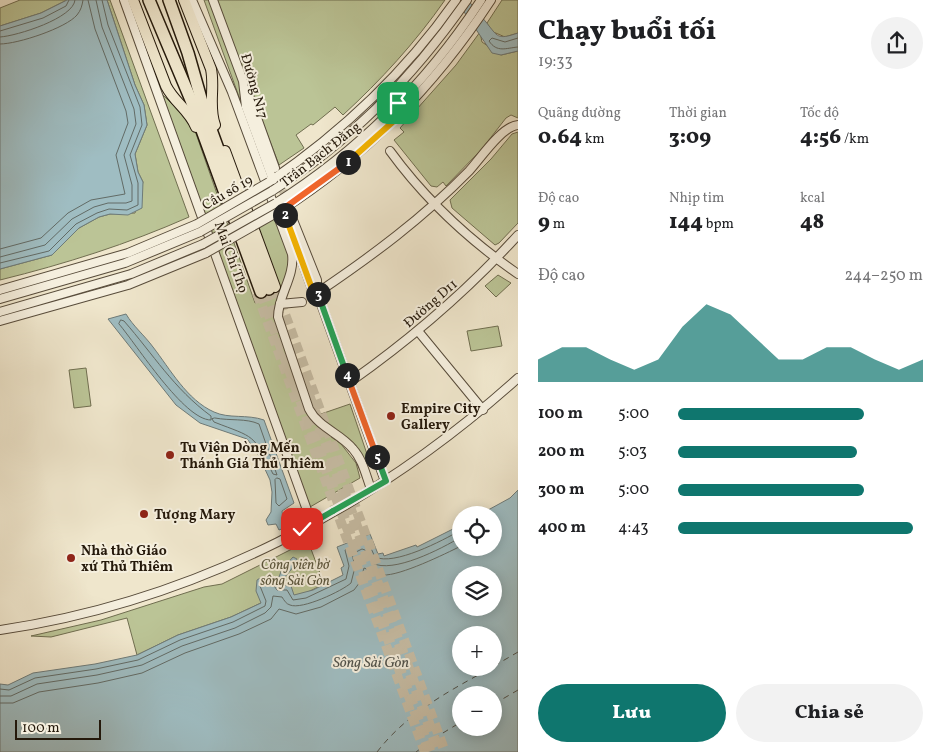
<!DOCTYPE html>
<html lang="vi">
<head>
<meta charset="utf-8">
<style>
	:root { --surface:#fff; --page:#f2f2f2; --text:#202124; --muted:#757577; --accent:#0f766e }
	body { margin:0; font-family:Vollkorn,serif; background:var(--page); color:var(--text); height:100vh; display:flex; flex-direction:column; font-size:19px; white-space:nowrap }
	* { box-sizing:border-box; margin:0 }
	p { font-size:16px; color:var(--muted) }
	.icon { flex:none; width:28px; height:28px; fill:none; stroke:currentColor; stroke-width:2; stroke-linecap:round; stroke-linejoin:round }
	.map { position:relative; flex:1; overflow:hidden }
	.side { display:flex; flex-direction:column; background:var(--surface); width:425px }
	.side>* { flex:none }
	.buttons { position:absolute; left:452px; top:506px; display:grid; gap:10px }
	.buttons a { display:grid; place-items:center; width:50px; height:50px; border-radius:50%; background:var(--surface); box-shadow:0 2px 12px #0003; font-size:25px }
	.scale { position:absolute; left:15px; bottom:12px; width:86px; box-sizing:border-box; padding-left:5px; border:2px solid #25190b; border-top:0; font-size:14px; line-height:18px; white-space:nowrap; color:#25190b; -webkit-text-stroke:4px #f5efde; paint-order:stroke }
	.pin { position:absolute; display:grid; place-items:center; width:42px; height:42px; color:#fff; margin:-21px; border-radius:10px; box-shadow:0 2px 8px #0006 }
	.km { position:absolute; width:25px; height:25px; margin:-12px; border-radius:50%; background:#222; color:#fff; font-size:14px; line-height:25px; text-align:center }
	.round { display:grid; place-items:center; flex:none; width:52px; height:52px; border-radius:26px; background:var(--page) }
	.headline { display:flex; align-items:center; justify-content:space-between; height:85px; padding:0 20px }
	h1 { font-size:28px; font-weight:800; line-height:38px }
	.metrics { display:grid; grid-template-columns:repeat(3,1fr); gap:8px; height:85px; padding:5px 20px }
	.metrics div { display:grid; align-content:center }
	.metrics b { font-size:21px; font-weight:800 }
	.metrics small { font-size:14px; font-weight:400 }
	.metrics p { font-size:14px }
	.chart { height:140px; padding:10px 20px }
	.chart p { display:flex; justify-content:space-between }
	.chart svg { width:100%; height:90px; margin-top:5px; fill:var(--accent); opacity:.7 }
	.button { display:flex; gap:10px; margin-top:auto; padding:10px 20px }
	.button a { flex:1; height:58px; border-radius:30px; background:var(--accent); color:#fff; font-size:20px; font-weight:800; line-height:58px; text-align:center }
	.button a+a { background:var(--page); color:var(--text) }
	ul { padding:0 20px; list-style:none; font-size:16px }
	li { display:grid; grid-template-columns:80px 60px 1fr; align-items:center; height:38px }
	li i { height:12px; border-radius:6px; background:var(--accent) }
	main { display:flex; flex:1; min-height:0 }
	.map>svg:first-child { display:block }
</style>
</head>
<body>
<main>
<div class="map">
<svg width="518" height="752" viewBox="0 0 518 752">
	<rect width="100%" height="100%" fill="#efe6cc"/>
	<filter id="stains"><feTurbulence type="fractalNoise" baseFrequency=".004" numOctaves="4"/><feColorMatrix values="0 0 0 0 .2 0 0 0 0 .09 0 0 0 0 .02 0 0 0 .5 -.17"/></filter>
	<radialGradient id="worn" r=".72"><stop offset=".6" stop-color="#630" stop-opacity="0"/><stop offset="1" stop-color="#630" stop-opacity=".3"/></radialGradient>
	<!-- green -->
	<g fill="#bbc496" stroke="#706e50">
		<path d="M20,0H67L41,13L0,26V8Z"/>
		<path d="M107,0H110L189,217C128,244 65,264 0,280V269L52,255L79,228L99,217L110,214L135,213L143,182L138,172L135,154L147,125L144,105L135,85Z"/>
		<path d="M204,0H212L241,81L244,102L242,105Z"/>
		<path d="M216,0H445C415,43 381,80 343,115L335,107L313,125L311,124L296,135L304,148L279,165Z"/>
		<path d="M502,0H518V33L505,37L491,31L487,23Z"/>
		<path d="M480,32L482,42L501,55L518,51V118L511,115L506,118L481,150L446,186L443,182L437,187L431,186L394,140L404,132L400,128L456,65Z"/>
		<path d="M162,94L193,125L255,303L279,294L252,217L271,210C278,228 291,249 290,270C289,290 273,306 277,327L309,414L320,429L341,444L356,463L360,478L310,507Z"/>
		<path d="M518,132V223L499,243L495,245L452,208L450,200L491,159L512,134Z"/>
		<path d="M498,275L511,283L496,297L485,286Z"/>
		<path d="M498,326L502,346L471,351L467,331Z"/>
		<path d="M86,368L91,406L74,408L69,370Z"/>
		<path d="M350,404L369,460L365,462C354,436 328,435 318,415Z"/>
		<path d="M308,541L324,584L304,594L261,603L231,617L178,635L137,655L127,618L51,637L31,636L101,620L204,587L222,584Z"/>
	</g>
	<!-- water -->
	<g fill="#9fbdc2" stroke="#6e7b79" fill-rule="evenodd">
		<path d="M67,0H107L135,85L144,105L147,125L135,154L138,172L143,182L142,208L128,215L110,214L99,217L79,228L52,255L0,269V26L41,13Z"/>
		<path d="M456,0H468C474,8 480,15 486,22C498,37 497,40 518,33V51L501,55L492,53Z"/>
		<path d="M126,314C133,326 145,336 153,347C170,369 187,400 214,412C229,419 247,414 264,420L294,503L282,511L284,528L279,530L276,524L268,525L266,520L271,512L272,492L270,480L257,452L247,439L200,423L176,405L108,319Z"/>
		<path d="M518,490V752H0V684L8,685L33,673L95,664L137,655L178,635L231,617L261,603L256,591L257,580L262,577H279L282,569L293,557L297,559L295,565L278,585L291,586L294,595L313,590L343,575L341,568L344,566L337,547L370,534L378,554L383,553L384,556L416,545L417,547L461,525V548H494V515H479L510,498ZM461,575H494V608H461ZM461,635H494V668H461ZM461,695H494V728H461Z"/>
	</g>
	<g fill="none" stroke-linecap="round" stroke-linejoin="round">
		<!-- shore -->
		<g stroke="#626b66" stroke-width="1">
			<path d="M0,31L43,18L66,6L69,0"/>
			<path d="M0,37C17,36 74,18 75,0"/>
			<path d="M518,38L505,42L492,38L489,41C497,53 506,48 518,47"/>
			<path d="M0,44C18,44 66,28 77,15C81,10 82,6 83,0"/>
			<path d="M0,249L41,238L68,213L91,200L125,194L116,155L128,123L126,111L95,29L88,0"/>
			<path d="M0,257L45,245L72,219L94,207L108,203H126L132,201V185L124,155L136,124L134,109L102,27L96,0"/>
			<path d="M0,263L49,251L76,224L97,213L109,209L127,210L138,205V183L130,155L142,125L140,107L108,25L102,0"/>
			<path d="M121,320L124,321C153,354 174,389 211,416V420C184,420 137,345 119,324Z"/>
			<path d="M215,418C230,421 246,418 259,424L277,475L273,474C253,433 255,438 214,422L212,419Z"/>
			<path d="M277,478L280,479L287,499L279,506L276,503L275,480Z"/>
			<path d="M0,689L9,690L35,678L96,669L138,660L180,640L233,622L265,606L266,601L260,586L263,582L272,583L277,590H287L293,600L306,598L346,579L349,566L345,550L365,541L368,542L375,557C394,566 442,541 461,530"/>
			<path d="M0,696H11L37,684L97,675L142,665L182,646L235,628L265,613L271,607L273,596L282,597C284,600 286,604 290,605C302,610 342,591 351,583L355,567L352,554L362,549L365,550L372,563C393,574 441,549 461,537"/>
			<path d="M0,703H13L39,692L98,683L142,673L185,653L239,634L271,619L279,609L296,614L321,607L354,590L360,582L364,568C370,570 376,574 383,575C400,576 445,554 461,546"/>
		</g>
		<!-- ferry -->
		<g stroke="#50524b" stroke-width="1" stroke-dasharray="6 5" stroke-linecap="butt">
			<path d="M494,666L518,652"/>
			<path d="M494,704L518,690"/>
			<path d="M377,752C407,713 449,691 491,668"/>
			<path d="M416,752L433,739L461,722"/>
		</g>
		<!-- minor-tunnel -->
		<path stroke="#c7bda5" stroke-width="8" stroke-dasharray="8 4" stroke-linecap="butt" d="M279,179L291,215"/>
		<!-- major-tunnel -->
		<g stroke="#c7bda5" stroke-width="10" stroke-dasharray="10 5" stroke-linecap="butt">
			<path d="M275,287L445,752"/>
			<path d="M257,293L425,752"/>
		</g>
		<!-- highway-tunnel -->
		<g stroke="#c7bda5" stroke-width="11" stroke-dasharray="11 5.5" stroke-linecap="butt">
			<path d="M269,289L280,318"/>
			<path d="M261,292L430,752"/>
			<path d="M303,380L439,752"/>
		</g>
		<!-- minor casing -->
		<g stroke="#584c3b" stroke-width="10">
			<g id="minor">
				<path d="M124,0L312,524"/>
				<path d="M192,0L232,92L292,254C295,277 278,295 278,317L309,409C319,428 340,433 353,449C363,460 366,476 371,489"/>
				<path d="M213,0L243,81L246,107L273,180"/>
				<path d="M247,90L275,168"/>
				<path d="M390,151C425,199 469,240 518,274"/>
				<path d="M269,182C342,132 405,73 456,0"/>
				<path d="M272,191C350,142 415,75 467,0"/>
				<path d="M276,203C358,151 428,81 481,0"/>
				<path d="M283,209L311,286L320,301L385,481"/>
				<path d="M280,211C365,157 436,84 491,0"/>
				<path d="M291,215L317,280V293"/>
				<path d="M0,290L128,253L197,224"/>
				<path d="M317,293C372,256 423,218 469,171C480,159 502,126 518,125"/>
				<path d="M0,299L125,263L200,232"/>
				<path d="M280,304L302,302"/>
				<path d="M0,312L131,274L203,244"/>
				<path d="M0,321L128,285L206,253"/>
				<path d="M418,331L483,410"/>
				<path d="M350,382C411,339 468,290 518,235"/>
				<path d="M0,630C193,602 374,508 518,378"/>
			</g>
		</g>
		<!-- major casing -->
		<g stroke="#25190b" stroke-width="12">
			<g id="major">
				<path d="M133,0L166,86C174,102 189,110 196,127"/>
				<path d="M184,0L211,69C215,88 208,107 215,125"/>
				<path d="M225,151L275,287"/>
			</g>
		</g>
		<!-- highway casing -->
		<g stroke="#25190b" stroke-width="14">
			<g id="highway">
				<path d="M149,0L191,100L261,292"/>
				<path d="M169,0L188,53L206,116L269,289"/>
			</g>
		</g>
		<!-- minor -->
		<use href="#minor" stroke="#f5efde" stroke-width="8"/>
		<!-- major -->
		<use href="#major" stroke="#efe6cc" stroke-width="10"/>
		<!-- highway -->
		<use href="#highway" stroke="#efe6cc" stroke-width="11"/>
		<!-- minor-bridge casing -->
		<g stroke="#584c3b" stroke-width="10" stroke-linecap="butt">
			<g id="minor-bridge">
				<path d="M197,224L269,182"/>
				<path d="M200,232L272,191"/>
				<path d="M203,244L276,203"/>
				<path d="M206,253L280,211"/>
			</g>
		</g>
		<!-- minor-bridge -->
		<use href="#minor-bridge" stroke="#f5efde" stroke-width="8"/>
	</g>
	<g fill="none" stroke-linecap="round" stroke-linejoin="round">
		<!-- split-1 casing -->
		<g stroke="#fff" stroke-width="10">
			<path id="split-1" d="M348,162L396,119L390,112L398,103"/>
		</g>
		<!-- split-2 casing -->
		<g stroke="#fff" stroke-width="10">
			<path id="split-2" d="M285,215L283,209L348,162"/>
		</g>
		<!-- split-3 casing -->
		<g stroke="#fff" stroke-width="10">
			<path id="split-3" d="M285,215L311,286L318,294"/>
		</g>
		<!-- split-4 casing -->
		<g stroke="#fff" stroke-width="10">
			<path id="split-4" d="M318,294L347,375"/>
		</g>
		<!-- split-5 casing -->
		<g stroke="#fff" stroke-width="10">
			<path id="split-5" d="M347,375L377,457"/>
		</g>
		<!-- split-6 casing -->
		<g stroke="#fff" stroke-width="10">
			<path id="split-6" d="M333,511L386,481L377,457"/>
		</g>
		<!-- split-7 casing -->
		<g stroke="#fff" stroke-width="10">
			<path id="split-7" d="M302,529L333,511"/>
		</g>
		<!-- split-1 -->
		<use href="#split-1" stroke="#f5b400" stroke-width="6"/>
		<!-- split-2 -->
		<use href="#split-2" stroke="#f0652b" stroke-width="6"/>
		<!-- split-3 -->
		<use href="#split-3" stroke="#f5b400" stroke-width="6"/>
		<!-- split-4 -->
		<use href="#split-4" stroke="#22a559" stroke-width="6"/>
		<!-- split-5 -->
		<use href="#split-5" stroke="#f0652b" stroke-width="6"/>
		<!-- split-6 -->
		<use href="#split-6" stroke="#22a559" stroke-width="6"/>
		<!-- split-7 -->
		<use href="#split-7" stroke="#22a559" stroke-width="6"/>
	</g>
	<!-- markers -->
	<g fill="#8f2418" stroke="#f5efde" stroke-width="2">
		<circle cx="391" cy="416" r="5"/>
		<circle cx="170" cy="455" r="5"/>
		<circle cx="144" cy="514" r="5"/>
		<circle cx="71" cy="558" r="5"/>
	</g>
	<g text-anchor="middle" stroke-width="4" stroke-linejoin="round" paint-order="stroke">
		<!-- street labels -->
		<g font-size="14" fill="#25190b" stroke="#f5efde">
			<text transform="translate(255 86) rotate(74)" y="5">Đường N17</text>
			<text transform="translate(320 154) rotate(-38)" y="5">Trần Bạch Đằng</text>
			<text transform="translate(227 192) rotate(-30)" y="5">Cầu số 19</text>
			<text transform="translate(232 257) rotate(70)" y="5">Mai Chí Thọ</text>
			<text transform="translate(430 303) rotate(-41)" y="5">Đường D11</text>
		</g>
		<!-- poi labels -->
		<g font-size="14" font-weight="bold" fill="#25190b" stroke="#f5efde" text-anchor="start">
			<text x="401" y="413">Empire City<tspan x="401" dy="16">Gallery</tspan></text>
			<text x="180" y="452">Tu Viện Dòng Mến<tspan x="180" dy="16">Thánh Giá Thủ Thiêm</tspan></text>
			<text x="154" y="519">Tượng Mary</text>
			<text x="81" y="555">Nhà thờ Giáo<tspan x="81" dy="16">xứ Thủ Thiêm</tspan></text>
		</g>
		<!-- park labels -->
		<g font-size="14" font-style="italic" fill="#5a553c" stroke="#f5efde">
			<text x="295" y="569">Công viên bờ<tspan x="295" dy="16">sông Sài Gòn</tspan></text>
		</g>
		<!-- water labels -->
		<g font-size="15" font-style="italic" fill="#50524b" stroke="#f5efde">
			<text x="371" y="667">Sông Sài Gòn</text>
		</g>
	</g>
	<rect width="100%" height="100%" filter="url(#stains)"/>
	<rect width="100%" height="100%" fill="url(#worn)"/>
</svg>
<div class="buttons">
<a><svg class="icon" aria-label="locate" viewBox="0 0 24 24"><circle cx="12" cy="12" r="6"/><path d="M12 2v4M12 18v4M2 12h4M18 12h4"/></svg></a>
<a><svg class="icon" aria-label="layers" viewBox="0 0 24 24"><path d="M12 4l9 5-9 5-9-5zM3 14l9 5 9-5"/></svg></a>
<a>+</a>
<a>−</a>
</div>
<div class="scale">100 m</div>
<div class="pin" style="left:398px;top:103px;background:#1e9e55"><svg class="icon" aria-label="arrive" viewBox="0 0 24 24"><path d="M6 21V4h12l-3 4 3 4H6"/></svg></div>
<div class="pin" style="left:302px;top:529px;background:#d93025"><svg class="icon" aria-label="check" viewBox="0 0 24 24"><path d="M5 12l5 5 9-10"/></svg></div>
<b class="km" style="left:348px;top:162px">1</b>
<b class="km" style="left:285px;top:215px">2</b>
<b class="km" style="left:318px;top:294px">3</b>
<b class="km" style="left:347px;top:375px">4</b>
<b class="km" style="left:377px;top:457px">5</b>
</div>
<section class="side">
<div class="headline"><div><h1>Chạy buổi tối</h1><p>19:33</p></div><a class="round"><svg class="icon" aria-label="share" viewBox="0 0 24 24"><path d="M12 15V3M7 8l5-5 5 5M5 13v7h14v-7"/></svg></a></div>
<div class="metrics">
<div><p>Quãng đường</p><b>0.64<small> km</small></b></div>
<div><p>Thời gian</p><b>3:09</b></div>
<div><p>Tốc độ</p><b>4:56<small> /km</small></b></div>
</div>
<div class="metrics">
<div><p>Độ cao</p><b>9<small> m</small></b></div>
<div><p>Nhịp tim</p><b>144<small> bpm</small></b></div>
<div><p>kcal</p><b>48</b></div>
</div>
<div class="chart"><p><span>Độ cao</span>244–250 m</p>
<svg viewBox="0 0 160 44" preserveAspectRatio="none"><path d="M0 44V33L10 27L20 27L30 33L40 38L50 33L60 17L70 6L80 11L90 22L100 33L110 33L120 27L130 27L140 33L150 38L160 33V44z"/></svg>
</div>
<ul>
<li><b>100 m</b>5:00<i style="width:76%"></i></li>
<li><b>200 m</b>5:03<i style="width:73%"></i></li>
<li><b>300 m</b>5:00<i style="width:76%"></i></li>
<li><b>400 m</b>4:43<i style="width:96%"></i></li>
</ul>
<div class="button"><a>Lưu</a><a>Chia sẻ</a></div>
</section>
</main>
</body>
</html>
